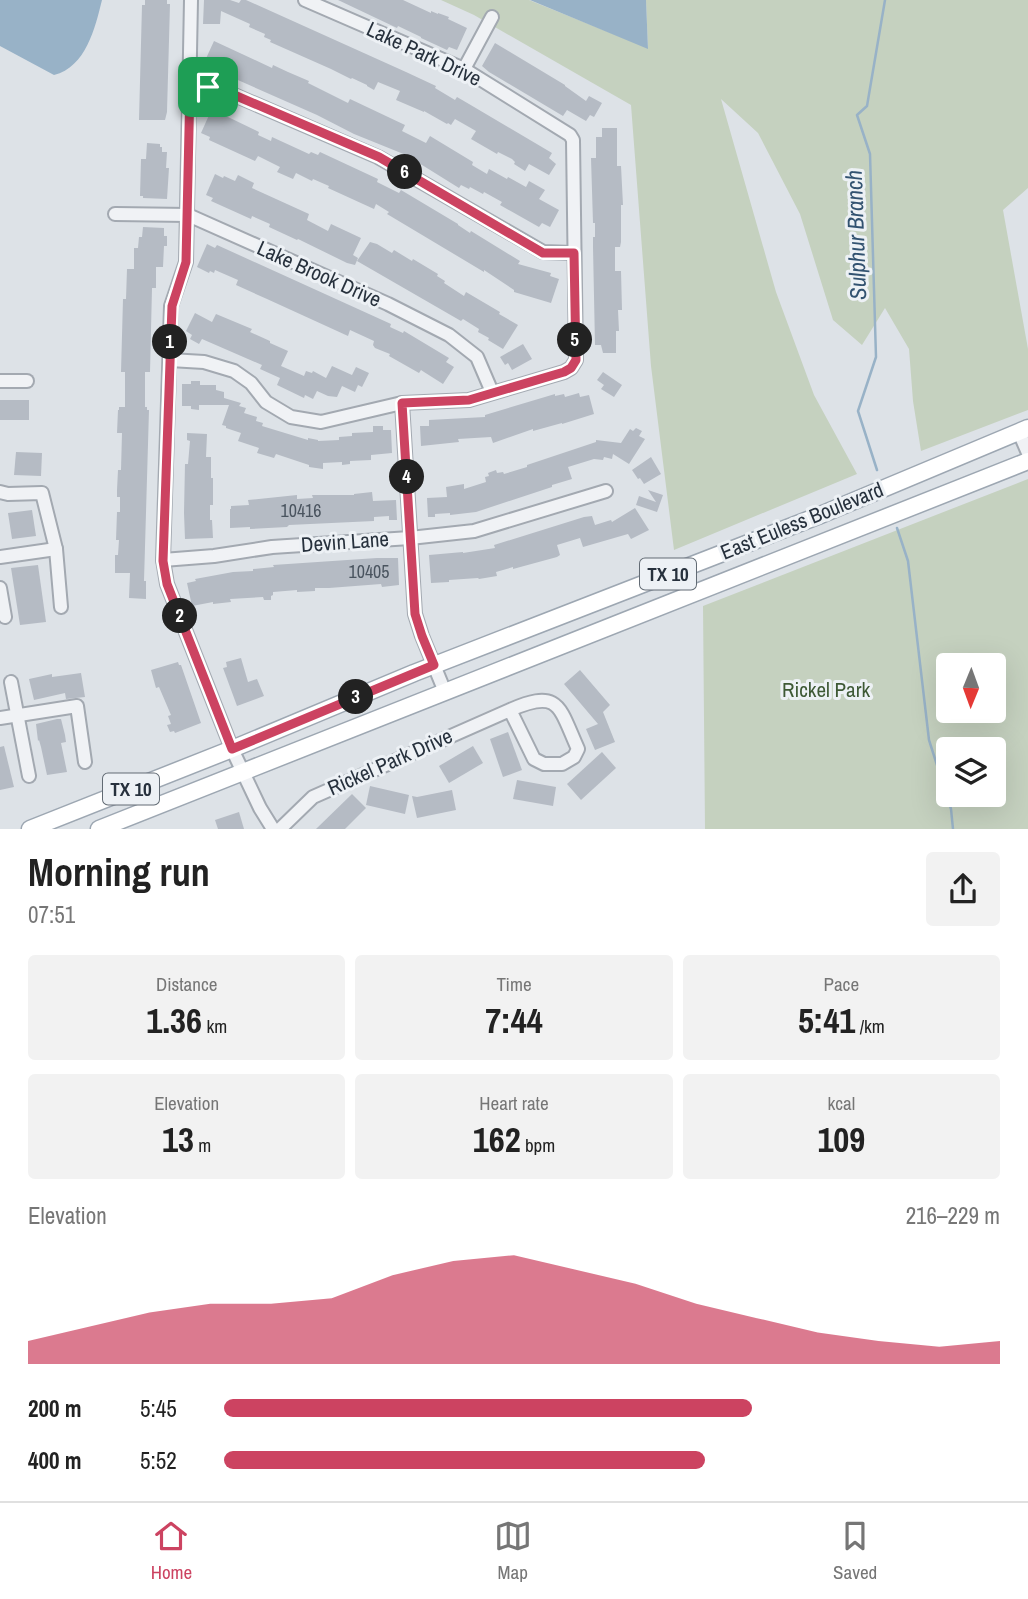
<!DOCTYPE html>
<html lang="en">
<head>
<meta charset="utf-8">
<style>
	:root { --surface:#fff; --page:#f2f2f2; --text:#222; --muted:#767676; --line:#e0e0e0; --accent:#cc4361 }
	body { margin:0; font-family:"Archivo Narrow",sans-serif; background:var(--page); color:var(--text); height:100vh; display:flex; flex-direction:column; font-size:26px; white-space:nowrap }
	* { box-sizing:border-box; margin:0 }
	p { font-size:23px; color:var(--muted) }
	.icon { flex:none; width:38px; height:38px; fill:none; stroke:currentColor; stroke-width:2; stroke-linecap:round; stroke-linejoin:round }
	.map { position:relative; height:829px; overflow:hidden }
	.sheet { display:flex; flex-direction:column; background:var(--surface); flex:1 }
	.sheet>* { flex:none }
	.needle { width:46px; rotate:181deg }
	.controls { position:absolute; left:936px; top:653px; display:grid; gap:14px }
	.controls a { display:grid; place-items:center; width:70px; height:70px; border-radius:7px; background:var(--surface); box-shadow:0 7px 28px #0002; font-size:35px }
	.pin { position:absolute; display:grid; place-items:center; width:60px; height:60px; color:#fff; margin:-30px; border-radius:14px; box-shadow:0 4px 10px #0006 }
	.km { position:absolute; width:35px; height:35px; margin:-18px; border-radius:50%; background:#222; color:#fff; font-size:19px; line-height:35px; text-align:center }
	.round { display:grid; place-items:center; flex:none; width:74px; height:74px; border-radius:7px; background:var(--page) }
	.overview { display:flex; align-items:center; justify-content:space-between; height:119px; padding:0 28px }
	h1 { font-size:38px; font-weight:700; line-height:52px }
	.figures { display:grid; grid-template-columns:repeat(3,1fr); gap:10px; height:119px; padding:7px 28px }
	.figures div { display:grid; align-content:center; border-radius:7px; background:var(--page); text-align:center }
	.figures b { font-size:35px; font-weight:700 }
	.figures small { font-size:19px; font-weight:400 }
	.figures p { font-size:19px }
	.chart { height:196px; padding:14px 28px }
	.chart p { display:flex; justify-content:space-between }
	.chart svg { width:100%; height:126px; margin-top:7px; fill:var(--accent); opacity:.7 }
	ul { padding:0 28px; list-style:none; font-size:23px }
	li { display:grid; grid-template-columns:112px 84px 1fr; align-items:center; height:52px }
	li i { height:18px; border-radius:9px; background:var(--accent) }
	.dock { display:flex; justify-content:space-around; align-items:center; height:98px; border-top:2px solid var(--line); background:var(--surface); font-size:19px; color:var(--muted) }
	.dock a { display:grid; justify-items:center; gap:4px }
	.dock .active { color:var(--accent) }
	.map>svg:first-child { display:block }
</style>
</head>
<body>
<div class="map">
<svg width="1028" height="829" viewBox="0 0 1028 829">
	<rect width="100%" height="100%" fill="#dde2e7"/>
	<!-- green -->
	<g fill="#c5d1bf" fill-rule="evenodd">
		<path d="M441,0H529L648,48L646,0H1028V188L1003,210L1028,349V410L921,451L913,401L909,349L885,308L862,345L833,320L800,214L758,133L721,99L776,292L814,395L857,474L674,550L651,366L631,105L474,15Z"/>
		<path d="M1028,479V829H705L703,606ZM994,665V710H948V665ZM948,749H994V794H948Z"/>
	</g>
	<!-- water -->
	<g fill="#98b2c7">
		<path d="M0,0H102C95,28 86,67 54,75L0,46Z"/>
		<path d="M529,0H646L648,49L530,0Z"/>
	</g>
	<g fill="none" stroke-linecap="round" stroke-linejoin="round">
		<!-- stream -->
		<g stroke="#98b2c7" stroke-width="2.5">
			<path d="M877,470L858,411L876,357L870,154L857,115L867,106L885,0"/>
			<path d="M897,528L908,561L929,740L951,809L953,829"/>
		</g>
	</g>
	<!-- building -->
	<g fill="#b5bbc4">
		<path d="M145,0H167V4H170L167,112L165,120H139L142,5H145Z"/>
		<path d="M204,0H230L239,3L241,0H246L406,72L436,86L435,88L455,100L457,97L469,104L552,153L549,158L556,164L549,175L529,164L525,171L514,164L515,162L512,159L498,152L497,154L471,139L476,131L455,119L451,125L448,123L447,124L424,111V112L396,100L400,91L378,82L374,90L367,86V85L352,78L351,79L331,69L270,42L271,40L264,37L265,34L249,27L250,24L221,11L220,24H203Z"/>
		<path d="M338,0H403L431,13V11L438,14V13L449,17L448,19L467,28L457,50L449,47L447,50L421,38V37L398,26L397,28Z"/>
		<path d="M214,41L272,68L273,65L288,72L309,81L308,83L348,103L350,99L405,125L402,131L426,143L430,136L473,162L472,165L487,174L489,169L507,179L508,177L526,187L529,181L545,190L539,199L559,210L550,227L542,223L539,227L500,205L502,202L484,192L483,194L470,187L469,189L461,185L459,188L406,155L354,134L317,115L231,77L210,71L211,69L203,65Z"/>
		<path d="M495,43L565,85V86L586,101L589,96L602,103L594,117L590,115L586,121L567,110L563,116L489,72L482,66Z"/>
		<path d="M210,113L218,117L219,113L228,117L259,132L258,135L271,141L272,137L309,154L311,152L318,155L320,152L378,179L377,182L399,193L401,190L458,224V225L470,233L471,231L520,261L518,264L551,273L550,276L559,279L551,303L514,292V290L484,270V272L469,263L387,214L389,212L376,204L374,209L328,188L329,186L313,179L312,181L296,173L293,179L277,172L280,167L258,156L255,161L209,140L210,137L201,133Z"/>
		<path d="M602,128H617V166H621L623,205H621V242L620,247H615V271H621L622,310H618L619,331H616V353H603L601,345H595L593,247V237H595V223H593L591,158H596V137H602Z"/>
		<path d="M147,143L160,144V147H162V152H167L166,168H169L167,199L143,198V196H140L141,159H146Z"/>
		<path d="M215,174L223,178L224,176L235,181L238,175L254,183L252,188L309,214L307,220L328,231L331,224L361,238L353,255L358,258L355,265L347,263L298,239L297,240L269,227L270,224L252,216L251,219L211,201L213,198L206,195Z"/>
		<path d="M143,227L164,228V236H167V246H164L163,267H156V288H152L150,372H145V407H147V410H149L144,581H146V599L129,598L130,573H115V555H118L119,540H116L117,512H120V497H117V490L118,470H121L122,433H117L118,410H119V407H125V372H121L123,299H126L127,269H134V248H138L139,237H142Z"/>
		<path d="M370,242L377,244L392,253L394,250L412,261L413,259L438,274L437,276L445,281L444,283L464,296L466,292L500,312L499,314L518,325L503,349L488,340L489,338L478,332L479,329L463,319L461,321L357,261Z"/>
		<path d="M207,244L215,248L217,245L391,324L390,327L403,333L404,331L449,358L446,362L454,367L443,384L424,372L421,370L419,373L389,356L390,354L375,348L373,345L374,341L350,330L348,336L267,299L236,285L238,280L215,270L214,273L210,271L209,273L197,267Z"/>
		<path d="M195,313L212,322L216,314L252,329L250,332L270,341V343L288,351L281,366L304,376L306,371L312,373L313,371L326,378L332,366L352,375L356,367L369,373L362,387L358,385L355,392L342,386L337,397L328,396L317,391L313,399L305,395L304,398L277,385L280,378L260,369L262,365L202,339L199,344L190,339L192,335L186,331Z"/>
		<path d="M523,344L532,359L512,370L508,363L505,365L500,357Z"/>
		<path d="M603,372L622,385L614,397L601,389L604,385L597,380Z"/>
		<path d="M191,381H200V385H216V390L224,392V398L241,403L239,406L246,408L244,413L257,417L256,421L263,423L262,426L308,440V438L318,440V441L339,440V437L352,436V433L373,432V426H383V430H391L392,453L371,455V460L350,461V464L342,465V462L323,463V469L309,467V465L276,454L274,458L257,453L259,448L238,441L241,433L226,428V426L222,425L229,405H199V410L191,409V406H182V384H191Z"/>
		<path d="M579,393L580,397L589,395L594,414L562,424V423L533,431V429L493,443L491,437L458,439L459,442L421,446L420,426H429V420L485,417V415L555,394V396L564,394L565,397Z"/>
		<rect x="0" y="400" width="29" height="20"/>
		<path d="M636,428L642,431L639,436L645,439L629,464L613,454L612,459L604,457L603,460L594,459L568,467L572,479L552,485V487L476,512L450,515V513L435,514V517H428L427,498L447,497L446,487L464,484V489L486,482L485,477L489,476L488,473L496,470L497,473L503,472L504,474L527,467V465L596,442V440L621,443L630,429L633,431Z"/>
		<path d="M187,433L207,434L206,457H211V478H213V505H210V520H212L213,538L185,539L184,513L185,464H188L190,441L187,440Z"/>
		<path d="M16,452L42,453L41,476L14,475Z"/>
		<path d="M651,457L661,474L644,484L640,478L638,479L632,470Z"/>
		<path d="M648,490L663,495L657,512L636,505L639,496L656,502Z"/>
		<path d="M372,492L373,501L396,500L397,520H389V516L374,517V521L289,525L287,527L250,529V527L230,528V509H231V506L249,505L248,500L297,495V499L313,498L312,495H354V494Z"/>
		<path d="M635,508L649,530L631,539L628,534L583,547L580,538L557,545L560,555L557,557L513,569V567L496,572L497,576L479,579L478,578L449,580V582L431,583L429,555L463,552V553L495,548L494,545L584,517L592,516L595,525L611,520L612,522Z"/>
		<path d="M32,510L36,536L12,539L8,513Z"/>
		<path d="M377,558H398L399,585L382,587L381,584L329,588H315V591L297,592V590L273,592V595L271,596V600H264L263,597L230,599L231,602L213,604V602L192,606L187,583L196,581L195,579L233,572L253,571V569L274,567L273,565Z"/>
		<path d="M38,565L46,622L20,625L11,568Z"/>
		<path d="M241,658L248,682L257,679L264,696L237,706L223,668L227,667L226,662Z"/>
		<path d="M178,662L179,665H181L201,723L175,733L174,731L170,732L167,725L171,724L168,716L171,715L159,687L156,688L151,670Z"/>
		<path d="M580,670L610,705L603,712L615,742L595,750L586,729L598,724L564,684Z"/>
		<path d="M81,673L85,697L66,699L65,693L34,700L29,679L52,674V677Z"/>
		<path d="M57,719H61L65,735L66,742L61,743L67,772L47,775L41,747L39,740L38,741L36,724Z"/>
		<path d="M508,732L522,770L503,777L490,739Z"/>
		<path d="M4,746L14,787L0,790V747Z"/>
		<path d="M473,746L483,763L449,783L439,766Z"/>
		<path d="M602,752L616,768L581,800L567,784Z"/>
		<path d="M517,780L556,787L553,806L513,799Z"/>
		<path d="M370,786L409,795L405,814L366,805Z"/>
		<path d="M452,790L456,810L417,818L412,796L417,797Z"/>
		<path d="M352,794L366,808L345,829H316Z"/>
		<path d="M239,812L244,829H218L215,820Z"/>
	</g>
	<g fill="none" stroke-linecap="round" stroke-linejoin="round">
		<!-- minor casing -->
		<g stroke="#a3a9b1" stroke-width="16">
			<g id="minor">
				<path d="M191,0L186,262L171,306L163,560L167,584L232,749L260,808L273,829"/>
				<path d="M464,69L492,17"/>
				<path d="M189,86L208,87L232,94L378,157L543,252L574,253"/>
				<path d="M115,214L188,215L388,304L449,335L477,357L492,392"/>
				<path d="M170,360L204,362L234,371L251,383L266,402L291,417L321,422L402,403L469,400L564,372L571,368L576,360L573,140L570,135L464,69L305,0"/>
				<path d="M0,381H27"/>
				<path d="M402,403L415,614L422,636L445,692"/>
				<path d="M1019,432L1028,453"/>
				<path d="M0,492L8,494L42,493L56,549L61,607"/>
				<path d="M0,557L56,549"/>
				<path d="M163,560L214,556L272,547L410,538L474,531L606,491"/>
				<path d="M0,588L5,617"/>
				<path d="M11,682L29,776"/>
				<path d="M0,718L77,706L85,762"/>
				<path d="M280,829L313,797L510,710C560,688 559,707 578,749L574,757L562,764H544L534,759L510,710"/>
			</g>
		</g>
		<!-- major casing -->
		<g stroke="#9da7b2" stroke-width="19">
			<g id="major">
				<path d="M30,829L232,749L414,673L818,516L1028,428"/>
				<path d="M99,829L1028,461"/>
			</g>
		</g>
		<!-- minor -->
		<use href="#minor" stroke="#f0f2f5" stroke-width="12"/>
		<!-- major -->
		<use href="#major" stroke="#fff" stroke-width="16"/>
	</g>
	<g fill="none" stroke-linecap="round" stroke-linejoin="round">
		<!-- route casing -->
		<g stroke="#fff" stroke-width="14">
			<path id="route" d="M190,86L208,87L232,94L379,157L543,253H574L576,360L571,368L564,372L469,400L402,403L415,614L422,636L434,665L232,749L167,584L163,561L172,306L186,262Z"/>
		</g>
		<!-- route -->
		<use href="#route" stroke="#cc4361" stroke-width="9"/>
	</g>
	<g text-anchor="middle" stroke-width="6" stroke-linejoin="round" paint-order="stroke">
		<!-- number labels -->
		<g font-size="18" fill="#4a545f">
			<text x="301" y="517">10416</text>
			<text x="369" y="578">10405</text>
		</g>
		<!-- shield labels -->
		<g fill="#edf1f5" stroke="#626b74" stroke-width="2">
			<rect x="640" y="558.5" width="56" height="31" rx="5"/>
			<rect x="103" y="773.5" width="56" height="31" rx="5"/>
		</g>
		<g font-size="19" font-weight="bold" fill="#27313d">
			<text x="668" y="581">TX 10</text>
			<text x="131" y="796">TX 10</text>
		</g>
		<!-- street labels -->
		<g font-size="21" fill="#27313d" stroke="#edf1f5">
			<text transform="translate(424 54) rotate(25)" y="7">Lake Park Drive</text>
			<text transform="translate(319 274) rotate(24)" y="7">Lake Brook Drive</text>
			<text transform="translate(802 521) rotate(-22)" y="7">East Euless Boulevard</text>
			<text transform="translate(345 542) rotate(-4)" y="7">Devin Lane</text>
			<text transform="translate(390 762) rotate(-24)" y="7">Rickel Park Drive</text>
		</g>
		<!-- park labels -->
		<g font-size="21" fill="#3e5935" stroke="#edf1f5">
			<text x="826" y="697">Rickel Park</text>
		</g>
		<!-- water labels -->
		<g font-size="23" font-style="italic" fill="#325270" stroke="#edf1f5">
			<text transform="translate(856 235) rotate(-92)" y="8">Sulphur Branch</text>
		</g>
	</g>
</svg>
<div class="controls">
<a><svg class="needle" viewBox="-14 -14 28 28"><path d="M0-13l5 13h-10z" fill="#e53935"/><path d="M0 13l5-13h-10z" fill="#767676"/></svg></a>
<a><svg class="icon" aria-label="layers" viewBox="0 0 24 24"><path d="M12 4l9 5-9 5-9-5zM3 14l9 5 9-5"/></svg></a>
</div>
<div class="pin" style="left:208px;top:87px;background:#1e9e55"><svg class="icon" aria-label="arrive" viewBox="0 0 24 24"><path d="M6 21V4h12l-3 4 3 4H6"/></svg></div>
<b class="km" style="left:170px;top:342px">1</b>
<b class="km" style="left:180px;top:616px">2</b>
<b class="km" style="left:356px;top:697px">3</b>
<b class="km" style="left:407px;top:477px">4</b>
<b class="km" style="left:575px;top:340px">5</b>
<b class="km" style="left:405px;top:172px">6</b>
</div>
<section class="sheet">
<div class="overview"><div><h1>Morning run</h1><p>07:51</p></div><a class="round"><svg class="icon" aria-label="share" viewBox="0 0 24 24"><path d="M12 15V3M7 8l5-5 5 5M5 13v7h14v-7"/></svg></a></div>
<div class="figures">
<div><p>Distance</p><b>1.36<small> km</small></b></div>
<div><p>Time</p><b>7:44</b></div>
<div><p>Pace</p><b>5:41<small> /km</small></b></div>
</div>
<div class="figures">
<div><p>Elevation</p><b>13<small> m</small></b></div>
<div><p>Heart rate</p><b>162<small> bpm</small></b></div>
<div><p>kcal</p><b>109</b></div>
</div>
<div class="chart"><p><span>Elevation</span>216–229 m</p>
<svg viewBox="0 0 160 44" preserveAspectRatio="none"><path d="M0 44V36L10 31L20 26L30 23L40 23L50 21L60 13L70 8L80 6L90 11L100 16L110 23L120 28L130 33L140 36L150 38L160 36V44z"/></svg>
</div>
<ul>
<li><b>200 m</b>5:45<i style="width:68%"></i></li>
<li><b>400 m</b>5:52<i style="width:62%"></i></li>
</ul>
</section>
<nav class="dock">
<a class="active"><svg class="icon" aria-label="home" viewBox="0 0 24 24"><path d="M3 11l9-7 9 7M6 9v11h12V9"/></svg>Home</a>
<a><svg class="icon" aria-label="map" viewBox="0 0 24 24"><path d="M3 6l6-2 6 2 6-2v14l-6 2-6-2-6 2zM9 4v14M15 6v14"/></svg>Map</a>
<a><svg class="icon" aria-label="saved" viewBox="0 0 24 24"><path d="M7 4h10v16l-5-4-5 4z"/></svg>Saved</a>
</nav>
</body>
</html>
